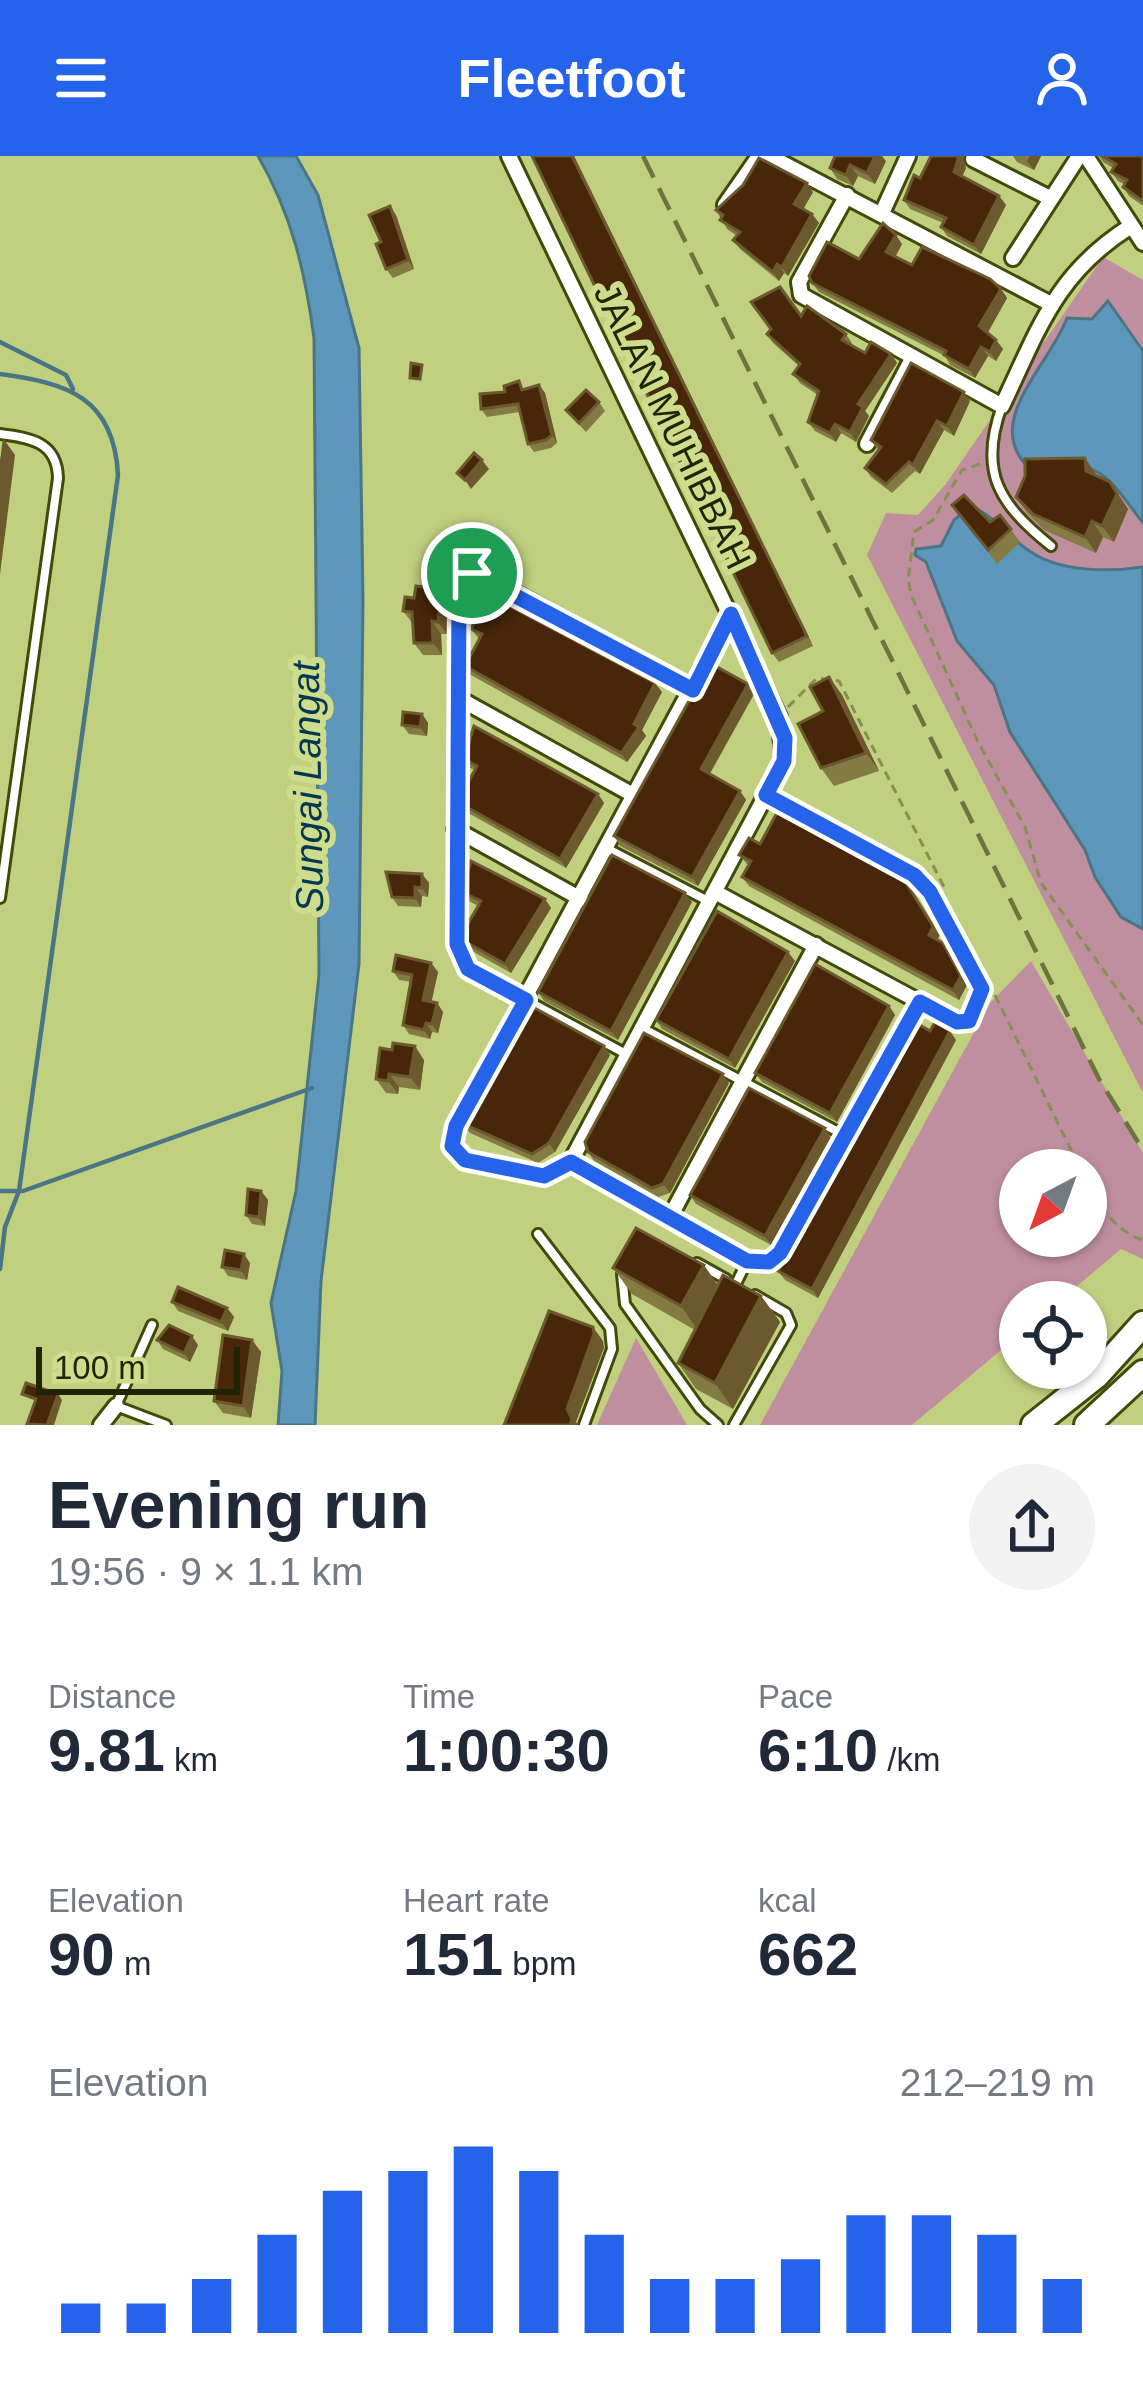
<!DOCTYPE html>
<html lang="en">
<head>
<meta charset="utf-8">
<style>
	:root { --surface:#fff; --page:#f2f2f3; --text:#1f2937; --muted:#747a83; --accent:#2563eb }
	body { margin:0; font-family:Arial,sans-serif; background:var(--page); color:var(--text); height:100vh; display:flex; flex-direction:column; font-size:45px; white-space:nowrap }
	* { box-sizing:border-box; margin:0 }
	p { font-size:39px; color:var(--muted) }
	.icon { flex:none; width:66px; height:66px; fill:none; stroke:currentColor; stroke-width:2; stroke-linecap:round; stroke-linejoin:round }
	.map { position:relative; height:1269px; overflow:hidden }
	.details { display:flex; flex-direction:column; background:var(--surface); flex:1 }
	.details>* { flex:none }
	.needle { width:78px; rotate:221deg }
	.controls { position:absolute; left:999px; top:993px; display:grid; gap:24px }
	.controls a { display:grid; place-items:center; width:108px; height:108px; border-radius:50%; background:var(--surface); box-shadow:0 3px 9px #0004; font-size:60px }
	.scale { position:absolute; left:36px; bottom:30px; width:204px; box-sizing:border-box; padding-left:12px; border:6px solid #1f2403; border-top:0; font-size:33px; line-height:42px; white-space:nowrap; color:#1f2403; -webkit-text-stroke:9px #cedd8c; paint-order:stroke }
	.pin { position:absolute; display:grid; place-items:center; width:102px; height:102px; color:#fff; margin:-51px; border:6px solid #fff; border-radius:50%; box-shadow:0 3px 12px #0007 }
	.round { display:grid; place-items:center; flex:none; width:126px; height:126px; border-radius:63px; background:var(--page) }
	.overview { display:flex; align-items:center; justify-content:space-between; height:204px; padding:0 48px }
	h1 { font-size:66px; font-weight:800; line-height:90px }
	.figures { display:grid; grid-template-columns:repeat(3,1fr); gap:18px; height:204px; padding:12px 48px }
	.figures div { display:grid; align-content:center }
	.figures b { font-size:60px; font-weight:800 }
	.figures small { font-size:33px; font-weight:400 }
	.figures p { font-size:33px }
	.chart { height:336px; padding:24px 48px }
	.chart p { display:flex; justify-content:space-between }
	.chart svg { width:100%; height:216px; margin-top:12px; stroke:var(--accent); stroke-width:6 }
	header { display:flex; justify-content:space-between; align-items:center; height:156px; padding:0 48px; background:var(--accent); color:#fff; font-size:54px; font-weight:800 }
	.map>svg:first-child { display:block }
</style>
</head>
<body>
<header><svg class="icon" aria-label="menu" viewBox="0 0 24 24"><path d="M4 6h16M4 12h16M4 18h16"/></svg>Fleetfoot<svg class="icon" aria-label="person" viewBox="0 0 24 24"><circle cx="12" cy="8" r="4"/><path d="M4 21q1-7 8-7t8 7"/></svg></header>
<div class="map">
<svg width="1143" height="1269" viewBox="0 0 1143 1269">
	<rect width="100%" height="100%" fill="#c1d07f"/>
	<!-- green -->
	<g fill="#c08f9f" fill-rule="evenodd">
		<path d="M1103,101L1143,124V937L867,399L886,357L918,359L945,329Z"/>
		<path d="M1031,805L1143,997V1103L1121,1093L1058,1146H1020V1178L912,1269H760L990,847ZM1086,1014V1080H1020V1014Z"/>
		<path d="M636,1182L687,1269H597Z"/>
	</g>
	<!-- water -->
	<g fill="#5d98bc" stroke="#4a7584" stroke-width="3">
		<path d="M258,0H296L318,39L359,192L363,444L359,808L321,1125L315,1269H278L282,1215L271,1147L296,1035L319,819L314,182C305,115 292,59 258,0Z"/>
		<path d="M1108,145L1143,195V367C1099,308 1101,307 1027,310C983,264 1050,209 1067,162L1092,163Z"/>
		<path d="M971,350C996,361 1009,382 1031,396C1060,416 1110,416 1143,411V773L1121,761L1095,721L1085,694L1010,576L994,529L957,485L926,406L915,399L916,393L941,390L954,364Z"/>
	</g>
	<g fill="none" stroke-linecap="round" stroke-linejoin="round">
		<!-- stream -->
		<g stroke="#4a7584" stroke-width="4.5">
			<path d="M0,186L66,219L73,233"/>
			<path d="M0,218C67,227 114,241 118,319L19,1035L5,1071L0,1113"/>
			<path d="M0,1035H23L312,932"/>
		</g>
		<!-- lane casing -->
		<g stroke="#424a09" stroke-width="14">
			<g id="lane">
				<path d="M1002,250C978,316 999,348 1051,390"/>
				<path d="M0,278C31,282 57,286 58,322L0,742"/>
				<path d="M608,693L708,745"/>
				<path d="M526,844L626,898"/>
				<path d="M642,872L844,979"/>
				<path d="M538,1078L610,1172L612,1193L584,1269"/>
				<path d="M697,1107L726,1123"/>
				<path d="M622,1118L625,1148L700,1253L718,1269"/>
				<path d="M733,1134L747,1105"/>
				<path d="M152,1169L116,1250L166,1269"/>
				<path d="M734,1269L791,1169L786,1157L755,1139"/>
			</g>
		</g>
		<!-- street casing -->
		<g stroke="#424a09" stroke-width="20">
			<g id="street">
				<path d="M509,0L779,561L784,605L571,1005L544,1020L465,1004L452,990L456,970L731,458"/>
				<path d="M769,0L1051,148"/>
				<path d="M1086,0L1143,87"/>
				<path d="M973,3L1048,41"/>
				<path d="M847,39L799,126L801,139L1002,250C1039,173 1055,118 1131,70"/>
				<path d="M725,49L759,0"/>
				<path d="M882,57L908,0"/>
				<path d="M1013,102L1079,0"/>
				<path d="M867,288L913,201"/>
				<path d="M460,543L635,640"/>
				<path d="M455,673L581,743"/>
				<path d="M715,736L957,866L969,865L982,833L930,737L914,719L766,639"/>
				<path d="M526,844L468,813L457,788L461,429L472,417L482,419L693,534"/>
				<path d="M571,1005L747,1105L769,1106L780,1097L919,846"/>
				<path d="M670,1061L816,789"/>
				<path d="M101,1269L116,1250"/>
			</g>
		</g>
		<!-- highway casing -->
		<g stroke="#424a09" stroke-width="30">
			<g id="highway">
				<path d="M1034,1269L1097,1219L1143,1168"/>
				<path d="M1087,1269L1143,1217"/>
			</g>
		</g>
		<!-- path -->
		<g stroke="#859051" stroke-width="3" stroke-dasharray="9 6" stroke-linecap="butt">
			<path d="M980,308L962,314L933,364L914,376L908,425L912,441L978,586L1025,671L1041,727L1143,869"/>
			<path d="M788,551L817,522L839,525L945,733"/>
			<path d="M995,839L1081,1014"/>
			<path d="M1086,1024C1098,1049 1116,1076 1143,1084"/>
		</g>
		<!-- lane -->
		<use href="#lane" stroke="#fff" stroke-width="8"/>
		<!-- street -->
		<use href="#street" stroke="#fff" stroke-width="14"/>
		<!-- highway -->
		<use href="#highway" stroke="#fff" stroke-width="24"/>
		<!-- rail -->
		<path stroke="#6b743d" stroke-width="4.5" stroke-dasharray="24 12" stroke-linecap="butt" d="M643,0L1099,923L1143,994"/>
	</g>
	<!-- wall -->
	<g fill="#847b44">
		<path d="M532,0H574L813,490L779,506L772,497Z"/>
		<path d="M1013,0H1041L1034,14L1017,6Z"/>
		<path d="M1099,0H1143V50L1129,40L1123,31L1124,28L1118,25L1111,16L1113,12L1103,6Z"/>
		<path d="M886,5L875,28L858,20L853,30L837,23L830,12Z"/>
		<path d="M966,12L962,21L999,40L1006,49L981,98L947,80L941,71L943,67L910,53L904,44Z"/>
		<path d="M813,36L803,53L812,58L819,67L788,120L784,117L779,125L740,93L733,84L737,80L727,73L716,54Z"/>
		<path d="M396,59L414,113L393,122L386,113Z"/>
		<path d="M902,88L895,101L912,109L1001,133L1007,142L987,177L996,184L1003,193L996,205L988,200L975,222L950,209L945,200L819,136L812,127L859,103Z"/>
		<path d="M801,160L846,178L852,187L851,189L865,197L891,198L897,207L865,255L869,260L856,286L841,277L836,286L815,275L808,266L818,239L800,227L793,218L799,210L773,187L767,178L770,173Z"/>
		<path d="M539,229L545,237L557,287L551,292L534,296L528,288L520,256L487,261L481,253Z"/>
		<path d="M970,245L954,280L944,274L920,318L915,315L892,337L871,321L865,312L878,294L871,284Z"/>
		<path d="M599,246L605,255L586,276L566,254Z"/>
		<path d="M1085,302L1096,320L1110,326L1128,353L1114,386L1103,381L1096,397L1044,374L1027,357L1016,341Z"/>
		<path d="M1000,359L1020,386L997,408L962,362L990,366Z"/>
		<path d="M441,433L450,446L447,478H441L442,499H423L414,487L413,468L403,455L414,442Z"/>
		<path d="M471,473L662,536L642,574L646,580L627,606L471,519L465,510L479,483Z"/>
		<path d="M829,521L842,539L879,615L834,630L821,612L823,555Z"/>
		<path d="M754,538L710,618L740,635L746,644L698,730L620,690L614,680Z"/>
		<path d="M422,558L428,567L427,580L409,578L402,569Z"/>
		<path d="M464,603L598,638L604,647L566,712L470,658L463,649L475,614L470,612Z"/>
		<path d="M739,699L940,779L937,784L943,787L949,796L967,829L959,844L749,730L742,721L748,709Z"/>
		<path d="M422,718L429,727L428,741L422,740L421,751L398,750L392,741Z"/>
		<path d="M462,736L545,743L551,752L511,817L472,795L466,786L478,750L469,745Z"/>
		<path d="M692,746L618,884L544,845L538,836Z"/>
		<path d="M795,805L735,912L662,873L656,864Z"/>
		<path d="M431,807L438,816L431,845L437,847L443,856L438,877L432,876L430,883L409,878L403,869L411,826L399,824L393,815Z"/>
		<path d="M889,850L895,859L837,966L762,926L755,917Z"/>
		<path d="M930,875L956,884L818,1142L785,1124L778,1115Z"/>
		<path d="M604,890L610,899L555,996L538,1007L470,977L464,968Z"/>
		<path d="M424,904L420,934L399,931L398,938L386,937L376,923Z"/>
		<path d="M729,927L670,1037L658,1041L594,1005L588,996Z"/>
		<path d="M831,982L771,1089L696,1048L690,1039Z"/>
		<path d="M261,1035L268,1044L265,1070L252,1068L246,1059Z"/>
		<path d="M250,1107L247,1124L228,1120L222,1111Z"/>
		<path d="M613,1112L718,1129L761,1140L780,1166L733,1253L696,1233L678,1207L695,1174L632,1138Z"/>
		<path d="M172,1146L227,1152L234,1161L228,1175L178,1155Z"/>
		<path d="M157,1184L198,1189L190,1206L163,1193Z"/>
		<path d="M252,1184L261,1196L251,1262L223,1257L214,1245Z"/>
	</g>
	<!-- shaded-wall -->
	<g fill="#6c592d">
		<path d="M572,0H574L813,490L807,480Z"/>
		<path d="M875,0H882L886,5L875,28L867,17Z"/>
		<path d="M959,0H963L966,12L960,25L954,16Z"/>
		<path d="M1030,0H1041L1034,14L1027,5Z"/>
		<path d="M850,9L858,20L853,30L846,19Z"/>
		<path d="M807,27L813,36L801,57L794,48Z"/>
		<path d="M999,40L1006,49L981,98L974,89Z"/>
		<path d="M390,50L396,59L414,113L408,104Z"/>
		<path d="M812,58L819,67L788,120L782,111Z"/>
		<path d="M896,79L902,88L893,105L886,96Z"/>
		<path d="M777,108L784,117L779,125L773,116Z"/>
		<path d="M1001,133L1007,142L986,180L979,170Z"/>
		<path d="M996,184L1003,193L996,205L990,196Z"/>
		<path d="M981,191L988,200L975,222L969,213Z"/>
		<path d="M891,198L897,207L865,255L869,260L856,286L850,276L858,248Z"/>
		<path d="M539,229L545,237L557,287L552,279Z"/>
		<path d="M964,236L970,245L954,280L947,270Z"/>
		<path d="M937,265L944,274L920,318L913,309Z"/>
		<path d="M835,268L841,277L836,286L830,277Z"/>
		<path d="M3,282L15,299L0,418V305Z"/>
		<path d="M1085,302L1096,318L1097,331L1086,315Z"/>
		<path d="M482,304L489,313L471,333L465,324Z"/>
		<path d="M1110,326L1128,353L1114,386L1102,370Z"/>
		<path d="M1092,365L1103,381L1096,397L1085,381Z"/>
		<path d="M441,433L450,446L447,478L438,466Z"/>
		<path d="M432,465L441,478L442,499L433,487Z"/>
		<path d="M829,521L842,539L879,615L866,597Z"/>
		<path d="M655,527L662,536L642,574L646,580L627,606L621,597Z"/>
		<path d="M748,528L754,538L707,622L701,613Z"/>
		<path d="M422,558L428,567L427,580L420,571Z"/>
		<path d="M740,635L746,644L698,730L692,721Z"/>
		<path d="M598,638L604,647L566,712L560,703Z"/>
		<path d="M422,718L429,727L428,741L422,732Z"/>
		<path d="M901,719L940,779L935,788L929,779Z"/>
		<path d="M415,731L422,740L421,751L415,742Z"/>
		<path d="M685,737L692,746L618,884L611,875Z"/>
		<path d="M545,743L551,752L511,817L505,808Z"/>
		<path d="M943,787L967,829L959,844L953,834Z"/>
		<path d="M788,796L795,805L735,912L729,903Z"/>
		<path d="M431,807L438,816L430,853L423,844Z"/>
		<path d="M437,847L443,856L438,877L432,868Z"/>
		<path d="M889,850L895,859L837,966L830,957Z"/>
		<path d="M426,867L432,876L430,883L424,874Z"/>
		<path d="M950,875L956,884L818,1142L812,1133Z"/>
		<path d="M415,890L424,904L420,934L410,921Z"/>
		<path d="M604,890L610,899L555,996L549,987Z"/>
		<path d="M389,918L399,931L398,938L388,925Z"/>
		<path d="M723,918L729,927L670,1037L663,1028Z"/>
		<path d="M825,972L831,982L771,1089L765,1080Z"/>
		<path d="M261,1035L268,1044L265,1070L259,1061Z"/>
		<path d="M244,1098L250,1107L247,1124L241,1114Z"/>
		<path d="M704,1109L722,1135L699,1176L681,1150Z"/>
		<path d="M761,1140L780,1166L733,1253L715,1227Z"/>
		<path d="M227,1152L234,1161L228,1175L221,1166Z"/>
		<path d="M593,1171L603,1185L604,1192L576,1266L578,1269H570L567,1253Z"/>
		<path d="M192,1180L198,1189L190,1206L184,1197Z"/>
		<path d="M252,1184L261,1196L251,1262L243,1250Z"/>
		<path d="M58,1238L62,1244L54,1269H47Z"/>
	</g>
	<!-- building -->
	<g fill="#47260a" stroke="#6c592d" stroke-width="3">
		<path d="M532,0H572L807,480L772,497Z"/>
		<path d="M835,0H875L867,17L850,9L846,19L830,12Z"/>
		<path d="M931,0H959L954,16L999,40L974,89L941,71L946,62L904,44L914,19L920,22Z"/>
		<path d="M1102,0H1143V45L1123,31L1127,24L1111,16L1116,8Z"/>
		<path d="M759,2L807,27L794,48L812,58L782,111L777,108L773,116L733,84L740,76L720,64L723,59L716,54L743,29Z"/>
		<path d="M390,50L408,104L386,113L376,88L381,86L369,59Z"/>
		<path d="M883,67L896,79L886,96L912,109L922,91L990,123L1001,133L979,170L996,184L990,196L981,191L969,213L944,199L946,195L812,127L809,120L827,86L859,103Z"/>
		<path d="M780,131L801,160L807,150L846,178L842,184L865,197L871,186L891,198L858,248L863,251L850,276L835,268L830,277L808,266L819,235L793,218L800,208L767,178L771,173L751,146Z"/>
		<path d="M411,207L422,209L420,223L410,222Z"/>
		<path d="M911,207L964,236L947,270L937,265L913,309L909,306L886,328L865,312L881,291L871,284Z"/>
		<path d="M519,225L522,234L539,229L552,279L546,284L528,288L518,248L481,253L480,238L505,236L504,230Z"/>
		<path d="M586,234L599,246L579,267L566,254Z"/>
		<path d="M474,297L482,304L465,324L457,317Z"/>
		<path d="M1085,302L1086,315L1110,326L1117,338L1102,370L1092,365L1085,381L1033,358L1016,341L1025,320V303Z"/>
		<path d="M964,339L990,366L1000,359L1011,373L988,394L952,349Z"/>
		<path d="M416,430L441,433L438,466L432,465L433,487H414L412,456L403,455L405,441L414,442Z"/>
		<path d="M489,439L655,527L634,568L639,571L621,597L465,510L482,478L471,473Z"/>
		<path d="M710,507L748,528L701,613L740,635L692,721L614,680Z"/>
		<path d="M829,521L866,597L821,612L798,568L823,555L810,531Z"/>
		<path d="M403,556L422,558L420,571L402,569Z"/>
		<path d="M474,570L598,638L560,703L463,649L464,634L477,610L464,603Z"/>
		<path d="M779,653L901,719L933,770L929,779L943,787L961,820L953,834L742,721L751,705L739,699L749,682L760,688Z"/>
		<path d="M612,699L685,737L611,875L538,836Z"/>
		<path d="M471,705L545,743L505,808L466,786L462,778L481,745L462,736Z"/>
		<path d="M386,716L422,718V732L415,731V742L392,741Z"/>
		<path d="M717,755L788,796L729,903L656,864Z"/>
		<path d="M396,799L431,807L423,844L437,847L432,868L426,867L424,874L403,869L412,819L393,815Z"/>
		<path d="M815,808L889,850L830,957L755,917Z"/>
		<path d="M531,850L604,890L549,987L532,998L464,968Z"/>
		<path d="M913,865L930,875L935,866L950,875L812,1133L778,1115Z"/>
		<path d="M644,877L723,918L663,1028L652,1032L588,996L585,986Z"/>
		<path d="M393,887L415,890L410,921L389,918L388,925L376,923L380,892L392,894Z"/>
		<path d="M749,932L825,972L765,1080L690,1039Z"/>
		<path d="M248,1033L261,1035L259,1061L246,1059Z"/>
		<path d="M636,1072L704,1109L681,1150L613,1112Z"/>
		<path d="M225,1094L244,1098L241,1114L222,1111Z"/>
		<path d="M723,1119L761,1140L715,1227L678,1207Z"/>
		<path d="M178,1131L227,1152L221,1166L172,1146Z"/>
		<path d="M549,1155L593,1171L594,1178L567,1253L572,1263L570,1269H504Z"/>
		<path d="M169,1169L192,1180L184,1197L157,1184Z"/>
		<path d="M223,1179L252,1184L243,1250L214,1245Z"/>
		<path d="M26,1227L58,1238L47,1269L27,1268L36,1243L22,1238Z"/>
	</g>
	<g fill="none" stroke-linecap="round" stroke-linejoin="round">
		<!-- route casing -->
		<g stroke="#fff" stroke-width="24">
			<path id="route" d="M472,417L693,534L731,458L785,582L784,605L766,639L914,719L930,736L982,833L969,865L957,866L920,846L780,1097L769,1106L747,1105L571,1006L544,1020L465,1004L452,990L456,970L526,844L468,813L457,788L459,442Z"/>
		</g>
		<!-- route -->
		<use href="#route" stroke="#2563eb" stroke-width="15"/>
	</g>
	<g text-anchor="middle" stroke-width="12" stroke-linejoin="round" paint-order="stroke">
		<!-- street labels -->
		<g font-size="36" fill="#1f2403" stroke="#cedd8c">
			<text transform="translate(673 270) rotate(64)" y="13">JALAN MUHIBBAH</text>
		</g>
		<!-- water labels -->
		<g font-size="39" font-style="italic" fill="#043751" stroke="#cedd8c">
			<text transform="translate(307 631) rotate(-91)" y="14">Sungai Langat</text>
		</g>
	</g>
</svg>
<div class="controls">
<a><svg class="needle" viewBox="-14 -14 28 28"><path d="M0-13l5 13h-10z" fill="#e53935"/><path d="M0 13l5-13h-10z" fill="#747a83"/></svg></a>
<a><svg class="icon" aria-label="locate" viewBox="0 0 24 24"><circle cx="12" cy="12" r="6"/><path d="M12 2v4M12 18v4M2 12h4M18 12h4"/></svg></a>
</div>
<div class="scale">100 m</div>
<div class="pin" style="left:472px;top:417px;background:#1e9e55"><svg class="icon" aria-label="arrive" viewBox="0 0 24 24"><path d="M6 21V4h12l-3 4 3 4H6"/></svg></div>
</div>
<section class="details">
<div class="overview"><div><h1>Evening run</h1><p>19:56 · 9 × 1.1 km</p></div><a class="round"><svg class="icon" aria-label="share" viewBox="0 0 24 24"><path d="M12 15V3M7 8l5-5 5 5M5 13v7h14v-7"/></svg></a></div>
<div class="figures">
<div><p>Distance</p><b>9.81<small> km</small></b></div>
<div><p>Time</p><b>1:00:30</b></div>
<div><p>Pace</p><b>6:10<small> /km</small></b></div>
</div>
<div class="figures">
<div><p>Elevation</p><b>90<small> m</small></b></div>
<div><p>Heart rate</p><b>151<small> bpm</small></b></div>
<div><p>kcal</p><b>662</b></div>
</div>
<div class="chart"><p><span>Elevation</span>212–219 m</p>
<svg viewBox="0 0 160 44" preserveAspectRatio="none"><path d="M5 44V38M15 44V38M25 44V33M35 44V24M45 44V15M55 44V11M65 44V6M75 44V11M85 44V24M95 44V33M105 44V33M115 44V29M125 44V20M135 44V20M145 44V24M155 44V33"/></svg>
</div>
</section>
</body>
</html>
